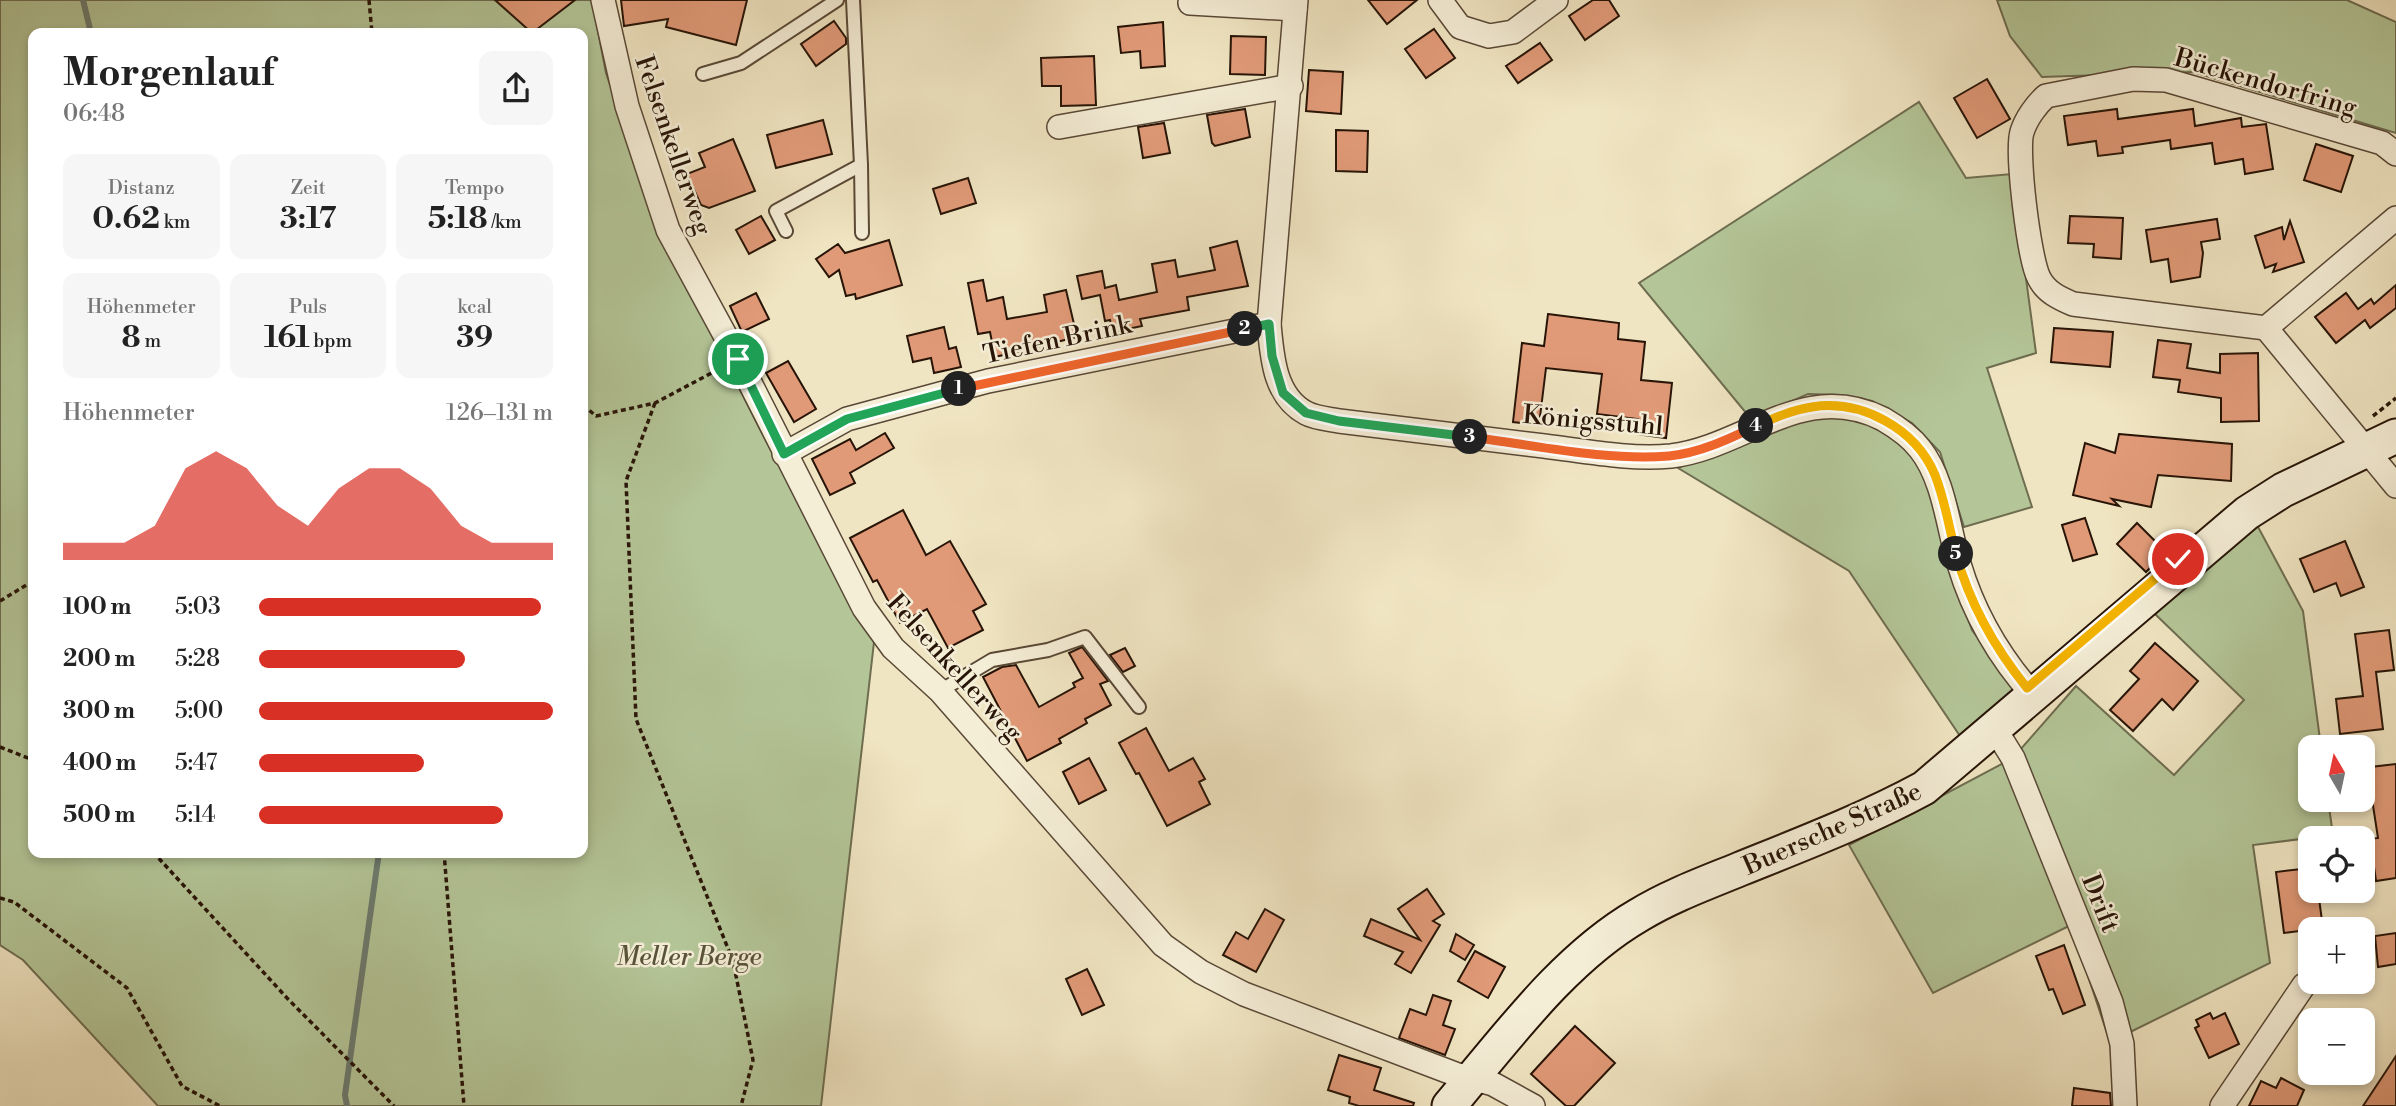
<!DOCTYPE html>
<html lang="de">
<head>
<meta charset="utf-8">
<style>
	:root { --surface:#fff; --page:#f6f6f6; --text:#222; --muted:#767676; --accent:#d93025 }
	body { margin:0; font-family:"Libre Bodoni",serif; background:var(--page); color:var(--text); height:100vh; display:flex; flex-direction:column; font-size:26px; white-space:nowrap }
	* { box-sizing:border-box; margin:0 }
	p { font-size:23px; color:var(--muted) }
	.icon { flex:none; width:38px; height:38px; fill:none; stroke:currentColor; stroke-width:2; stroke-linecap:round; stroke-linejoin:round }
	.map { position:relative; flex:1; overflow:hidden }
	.drawer { position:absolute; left:28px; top:28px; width:560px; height:830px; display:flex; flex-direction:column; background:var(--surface); border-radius:14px; box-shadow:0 4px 10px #0003 }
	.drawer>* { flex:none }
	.needle { width:46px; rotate:351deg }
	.buttons { position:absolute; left:2298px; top:735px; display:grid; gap:14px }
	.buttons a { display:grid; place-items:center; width:77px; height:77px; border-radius:14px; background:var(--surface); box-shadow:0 4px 10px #0003; font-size:35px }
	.pin { position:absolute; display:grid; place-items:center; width:60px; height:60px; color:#fff; margin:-30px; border:4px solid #fff; border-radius:50%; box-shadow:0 2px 7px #0007 }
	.km { position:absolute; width:35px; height:35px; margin:-18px; border-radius:50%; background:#222; color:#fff; font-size:19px; line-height:35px; text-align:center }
	.round { display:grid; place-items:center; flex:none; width:74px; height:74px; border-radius:14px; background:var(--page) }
	.summary { display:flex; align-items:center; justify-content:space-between; height:119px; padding:0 35px }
	h1 { font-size:38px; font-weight:800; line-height:52px }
	.stats { display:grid; grid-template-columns:repeat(3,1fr); gap:10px; height:119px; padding:7px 35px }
	.stats div { display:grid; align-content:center; border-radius:14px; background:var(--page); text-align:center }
	.stats b { font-size:30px; font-weight:800 }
	.stats small { font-size:19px; font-weight:400 }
	.stats p { font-size:19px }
	.chart { height:196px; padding:14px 35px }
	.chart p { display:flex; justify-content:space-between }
	.chart svg { width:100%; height:126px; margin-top:7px; fill:var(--accent); opacity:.7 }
	ul { padding:0 35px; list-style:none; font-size:23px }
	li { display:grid; grid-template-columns:112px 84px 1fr; align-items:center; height:52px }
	li i { height:18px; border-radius:9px; background:var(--accent) }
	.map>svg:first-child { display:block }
</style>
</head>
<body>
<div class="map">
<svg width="2396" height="1106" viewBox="0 0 2396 1106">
	<rect width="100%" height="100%" fill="#f0e5c2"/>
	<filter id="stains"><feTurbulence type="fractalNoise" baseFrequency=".00286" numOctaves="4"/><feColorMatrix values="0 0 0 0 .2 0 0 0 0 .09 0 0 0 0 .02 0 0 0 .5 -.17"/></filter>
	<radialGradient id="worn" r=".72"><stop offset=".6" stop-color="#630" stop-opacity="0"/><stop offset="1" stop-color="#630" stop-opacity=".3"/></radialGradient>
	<!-- green -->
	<g fill="#b4c698" stroke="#6e6d50" stroke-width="2" fill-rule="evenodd">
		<path d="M0,0H592L606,73L661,235L765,439L874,642L821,1106H158L23,960L0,945ZM33,33H583V852H33Z"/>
		<path d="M1997,0H2347L2396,22V133L2193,72L2042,77L2010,36Z"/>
		<path d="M1919,102L1966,178L2012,174L2036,353L1987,368L2032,507L1964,527L1940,452L1912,423L1872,401L1840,395L1808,394L1751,419L1639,283Z"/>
		<path d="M1814,413L1849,416L1886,430L1914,453L1929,481L1948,563L1972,630L2012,684V694L1960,736L1849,571L1678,468Z"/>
		<path d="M2257,525L2303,611L2321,747H2310V800H2328L2333,835L2253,845L2270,963L2110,1042L2071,925L1933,993L1849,845L2013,758L2076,686L2174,775L2244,700L2154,613Z"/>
	</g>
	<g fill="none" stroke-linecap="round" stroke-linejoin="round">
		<!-- stream -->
		<g stroke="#6c7b6f" stroke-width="6">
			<path d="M83,0L91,33"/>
			<path d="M347,1106L345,1095L379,852"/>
		</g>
	</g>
	<!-- building -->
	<g fill="#e19a78" stroke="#271407" stroke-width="2">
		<path d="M495,0H575L532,33Z"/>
		<path d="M621,0H747L736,45L666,27L668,19L624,26Z"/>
		<path d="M1368,0H1417L1387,24Z"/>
		<path d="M1593,0H1609L1619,16L1585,40L1569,16Z"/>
		<path d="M834,21L846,38V44L816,66L801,44Z"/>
		<path d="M1163,22L1165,66L1141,68L1140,51L1121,53L1118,27Z"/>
		<path d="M1434,29L1455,58L1426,78L1405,49Z"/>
		<path d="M1231,36L1266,37L1265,75L1230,74Z"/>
		<path d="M1540,43L1552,60L1518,83L1506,66Z"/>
		<path d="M1094,56L1096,105L1061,106V86H1042L1041,58Z"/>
		<path d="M1309,70L1343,72L1341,114L1306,111Z"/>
		<path d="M1987,79L2010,119L1977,138L1954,98Z"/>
		<path d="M1245,109L1250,137L1215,146L1212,143L1207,115Z"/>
		<path d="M2117,109L2118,119L2193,109L2195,126L2241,118L2242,127L2266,124L2273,169L2245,174L2243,159L2215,164L2212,143L2171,149L2170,140L2122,147L2123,153L2098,156L2096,141L2068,145L2064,116Z"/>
		<path d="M823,120L832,154L776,168L767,135Z"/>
		<path d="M1164,123L1170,153L1143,158L1138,127Z"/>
		<path d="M1336,130L1368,131L1367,172L1336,171Z"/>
		<path d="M733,139L755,191L709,208L701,205L687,174L705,167L699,153Z"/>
		<path d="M2316,144L2353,156L2341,192L2304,180Z"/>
		<path d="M968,178L976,203L941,214L933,189Z"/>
		<path d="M761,216L775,240L749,254L736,230Z"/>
		<path d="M2070,216L2123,218L2121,259L2093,257L2094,244L2068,243Z"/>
		<path d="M2217,219L2220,239L2201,242L2203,253L2200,277L2171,282L2168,259L2151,262L2146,230Z"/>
		<path d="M2290,221L2304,262L2273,272L2276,264L2265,268L2255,236L2282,227L2284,240Z"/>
		<path d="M889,240L902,285L856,299L855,294L846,296L839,270L829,277L816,259L838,244L845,253Z"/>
		<path d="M1237,241L1248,286L1187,297L1189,310L1140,319L1142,326L1113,332L1110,320L1105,321L1100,295L1082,299L1077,276L1102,271L1105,288L1116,285L1119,300L1157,292L1152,264L1175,260L1178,277L1215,270L1210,248Z"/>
		<path d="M983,280L987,301L1003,297L1007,319L1047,312L1044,295L1066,290L1077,337L995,357L990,332L978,334L968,283Z"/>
		<path d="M2396,285V308L2370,328L2365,320L2336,343L2315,317L2346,293L2358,309L2371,299L2374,304Z"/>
		<path d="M756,293L769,319L742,332L730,306Z"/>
		<path d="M1548,314L1619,323L1618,339L1645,342L1641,380L1672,383L1666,438L1636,434L1638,419L1597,414L1602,374L1546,368L1539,425L1513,422L1522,343L1544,346Z"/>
		<path d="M944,327L949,349L956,347L961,367L934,373L931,358L913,362L907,336Z"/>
		<path d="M2054,328L2113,332L2110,367L2051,362Z"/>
		<path d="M2158,340L2191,344L2187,368L2220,373V354L2258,353L2259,421L2221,422V398L2178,392L2180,380L2153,377Z"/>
		<path d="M788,361L816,409L794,422L766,373Z"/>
		<path d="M885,433L894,448L850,473L855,483L830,495L812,459L850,439L856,450Z"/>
		<path d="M2119,434L2232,444L2231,481L2158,475L2151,507L2112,499L2119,506L2073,495L2085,443L2115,453Z"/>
		<path d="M903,510L926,555L950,541L986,604L973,611L983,630L948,648L927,609L900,623L877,580L873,582L850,538Z"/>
		<path d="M2085,518L2097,554L2073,561L2062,525Z"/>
		<path d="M2137,523L2166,552L2146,572L2117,544Z"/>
		<path d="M2345,541L2364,587L2341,596L2336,583L2314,592L2300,559Z"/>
		<path d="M2389,630L2394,670L2376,672L2383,729L2340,734L2336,699L2363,696L2355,634Z"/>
		<path d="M2155,643L2198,681L2173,710L2162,699L2133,731L2110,710L2139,679L2130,671Z"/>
		<path d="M1082,647L1108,681L1100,684L1111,705L1085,719L1087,723L1059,739L1061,743L1027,761L983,677L1002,667L1016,665L1039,707L1075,687L1073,683L1083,678L1069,653Z"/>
		<path d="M1125,648L1135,666L1123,672L1110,655Z"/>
		<path d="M1146,728L1169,771L1193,758L1205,779L1199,782L1210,804L1167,826L1139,773L1136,774L1119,743Z"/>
		<path d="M1089,758L1106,790L1079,804L1063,772Z"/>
		<path d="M2396,764V878L2376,881L2370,839L2378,838L2372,799L2362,800V768Z"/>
		<path d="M2310,868V891H2318L2323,928L2284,933L2276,872Z"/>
		<path d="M1427,889L1444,914L1433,921L1440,925L1411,973L1395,964L1403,952L1364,936L1371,919L1420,940L1398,909Z"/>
		<path d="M1265,909L1284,920L1256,972L1223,955L1236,932L1248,939Z"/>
		<path d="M2396,933V964L2378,967L2375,936Z"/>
		<path d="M1456,934L1474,945L1465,960L1450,951Z"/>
		<path d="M2064,945L2085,1005L2063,1014L2053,989L2049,990L2036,956Z"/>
		<path d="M1475,951L1505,967L1488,998L1458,981Z"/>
		<path d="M1087,969L1104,1005L1082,1015L1066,979Z"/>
		<path d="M1433,995L1451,1001L1443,1025L1455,1029L1445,1055L1399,1038L1410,1009L1426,1015Z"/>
		<path d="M2210,1013L2213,1019L2225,1013L2239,1044L2209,1058L2195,1028L2199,1026L2196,1020Z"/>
		<path d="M1575,1026L1615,1063L1574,1106H1566L1531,1074Z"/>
		<path d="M1339,1055L1381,1068L1374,1090L1414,1103L1413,1106H1359L1349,1103L1350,1097L1328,1090Z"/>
		<path d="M2396,1056V1106H2363Z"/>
		<path d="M2281,1078L2304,1090L2297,1106H2249L2261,1081L2276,1088Z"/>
		<path d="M2074,1088L2110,1093L2111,1106H2072Z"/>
	</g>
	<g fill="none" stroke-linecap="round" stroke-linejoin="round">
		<!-- service casing -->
		<g stroke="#594836" stroke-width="16">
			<g id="service">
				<path d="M703,74L741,63L837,0"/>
				<path d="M861,165L862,233"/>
				<path d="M786,231L776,211L861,165L853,0"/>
				<path d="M940,691L992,660L1048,650L1085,637L1139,707"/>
			</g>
		</g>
		<!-- minor casing -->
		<g stroke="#594836" stroke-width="26">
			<g id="minor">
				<path d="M603,0L627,106L668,230L738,359L864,608L893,648L940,691L1163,945L1201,972L1244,994L1455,1074L1493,1084L1533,1106"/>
				<path d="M1296,0L1269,324C1272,356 1274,396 1306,413C1315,418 1329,419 1339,421C1407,429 1476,438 1544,446C1585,451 1629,460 1671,456C1746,447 1803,379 1883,419C1895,426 1911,437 1920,449C1944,479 1948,527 1959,564C1974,614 1999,657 2034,696"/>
				<path d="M1440,0L1460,27L1489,36L1513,32L1556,0"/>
				<path d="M1190,3L1295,9"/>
				<path d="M1059,127L1291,86"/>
				<path d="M2396,154L2382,143L2166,80L2133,79L2046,96C2036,105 2026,119 2022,132C2016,152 2029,259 2039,278C2046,292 2059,298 2073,304L2266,328L2396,486"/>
				<path d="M2266,328L2396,218"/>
				<path d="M784,454L847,419L988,381L1269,324"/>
				<path d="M1995,729L2013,758L2111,1002L2122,1044L2125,1106"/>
				<path d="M2222,1106L2304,985"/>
			</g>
		</g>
		<!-- secondary casing -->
		<g stroke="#271407" stroke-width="37">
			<path id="secondary" d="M1449,1106C1505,1040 1563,959 1639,915C1670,896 1706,883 1740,869C1802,844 1865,820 1924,788L2247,513L2283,490L2396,436"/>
		</g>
		<!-- path -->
		<g stroke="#271407" stroke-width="3.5" stroke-dasharray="5 3.5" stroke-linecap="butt">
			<path d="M369,0L372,33"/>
			<path d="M655,403L626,481L636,719L733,961L753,1060L741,1106"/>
			<path d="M583,405L596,416L655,403L721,368"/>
			<path d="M2373,416L2396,398"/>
			<path d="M0,601L33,581"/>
			<path d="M0,747L33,760"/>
			<path d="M153,852L287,998L394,1106"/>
			<path d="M444,852L464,1106"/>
			<path d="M0,898L14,902L127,988L182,1086L220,1106"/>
		</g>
		<!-- service -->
		<use href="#service" stroke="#f5eed7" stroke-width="12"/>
		<!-- minor -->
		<use href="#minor" stroke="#f5eed7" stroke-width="23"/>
		<!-- secondary -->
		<use href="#secondary" stroke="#f5eed7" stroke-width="33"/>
	</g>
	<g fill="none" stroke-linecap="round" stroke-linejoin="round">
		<!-- split-1 casing -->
		<g stroke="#fff" stroke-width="14">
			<path id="split-1" d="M738,359L784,454L847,419L959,389"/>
		</g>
		<!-- split-2 casing -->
		<g stroke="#fff" stroke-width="14">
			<path id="split-2" d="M959,389L1245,329"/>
		</g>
		<!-- split-3 casing -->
		<g stroke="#fff" stroke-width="14">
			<path id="split-3" d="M1245,329L1269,324L1272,356L1283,393L1306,413L1339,421L1470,437"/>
		</g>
		<!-- split-4 casing -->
		<g stroke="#fff" stroke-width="14">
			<path id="split-4" d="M1470,437C1535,445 1604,461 1669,456C1700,453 1729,439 1756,426"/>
		</g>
		<!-- split-5 casing -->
		<g stroke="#fff" stroke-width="14">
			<path id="split-5" d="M1756,426C1774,418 1792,410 1812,407C1862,399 1916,429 1935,475C1945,500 1949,528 1956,554"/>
		</g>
		<!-- split-6 casing -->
		<g stroke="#fff" stroke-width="14">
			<path id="split-6" d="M1956,554C1970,605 1994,647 2027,688L2178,559"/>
		</g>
		<!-- split-1 -->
		<use href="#split-1" stroke="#22a559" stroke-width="9"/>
		<!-- split-2 -->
		<use href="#split-2" stroke="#f0652b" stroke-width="9"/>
		<!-- split-3 -->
		<use href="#split-3" stroke="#22a559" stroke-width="9"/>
		<!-- split-4 -->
		<use href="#split-4" stroke="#f0652b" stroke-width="9"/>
		<!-- split-5 -->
		<use href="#split-5" stroke="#f5b400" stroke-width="9"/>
		<!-- split-6 -->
		<use href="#split-6" stroke="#f5b400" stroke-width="9"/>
	</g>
	<g text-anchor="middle" stroke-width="5" stroke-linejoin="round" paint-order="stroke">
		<!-- street labels -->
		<g font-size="26" fill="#271407" stroke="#f5eed7">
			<text transform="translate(2266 82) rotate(16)" y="9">Bückendorfring</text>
			<text transform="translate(674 145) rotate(71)" y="9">Felsenkellerweg</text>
			<text transform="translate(1057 339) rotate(-12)" y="9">Tiefen Brink</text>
			<text transform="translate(1593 420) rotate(5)" y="9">Königsstuhl</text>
			<text transform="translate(955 667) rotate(48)" y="9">Felsenkellerweg</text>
			<text transform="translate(1832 828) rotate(-24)" y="9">Buersche Straße</text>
			<text transform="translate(2101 903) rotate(68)" y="9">Drift</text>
		</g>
		<!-- park labels -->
		<g font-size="26" font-style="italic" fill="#58523a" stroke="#f5eed7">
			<text x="689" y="965">Meller Berge</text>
		</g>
	</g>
	<rect width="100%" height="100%" filter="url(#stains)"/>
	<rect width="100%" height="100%" fill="url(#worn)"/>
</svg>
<div class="buttons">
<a><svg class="needle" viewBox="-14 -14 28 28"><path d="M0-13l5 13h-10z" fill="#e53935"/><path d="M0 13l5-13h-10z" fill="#767676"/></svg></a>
<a><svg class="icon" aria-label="locate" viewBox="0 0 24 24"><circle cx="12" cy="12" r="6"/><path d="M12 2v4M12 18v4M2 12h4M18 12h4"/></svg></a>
<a>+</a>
<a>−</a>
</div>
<div class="pin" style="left:738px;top:359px;background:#1e9e55"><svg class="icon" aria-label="arrive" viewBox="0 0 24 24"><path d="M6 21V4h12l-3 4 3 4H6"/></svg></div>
<div class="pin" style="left:2178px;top:559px;background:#d93025"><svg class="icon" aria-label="check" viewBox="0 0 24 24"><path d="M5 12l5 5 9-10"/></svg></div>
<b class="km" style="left:959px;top:389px">1</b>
<b class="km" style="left:1245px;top:329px">2</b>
<b class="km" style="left:1470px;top:437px">3</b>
<b class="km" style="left:1756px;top:426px">4</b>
<b class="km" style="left:1956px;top:554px">5</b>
<section class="drawer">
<div class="summary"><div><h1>Morgenlauf</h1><p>06:48</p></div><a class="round"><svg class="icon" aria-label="share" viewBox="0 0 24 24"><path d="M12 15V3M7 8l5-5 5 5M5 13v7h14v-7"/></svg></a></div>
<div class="stats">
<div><p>Distanz</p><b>0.62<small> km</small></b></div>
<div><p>Zeit</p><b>3:17</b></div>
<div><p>Tempo</p><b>5:18<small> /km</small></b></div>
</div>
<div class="stats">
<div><p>Höhenmeter</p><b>8<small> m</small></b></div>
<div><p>Puls</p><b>161<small> bpm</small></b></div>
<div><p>kcal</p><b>39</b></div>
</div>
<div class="chart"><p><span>Höhenmeter</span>126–131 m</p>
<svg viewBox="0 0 160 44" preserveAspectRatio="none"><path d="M0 44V38L10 38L20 38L30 32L40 12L50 6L60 12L70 25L80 32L90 19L100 12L110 12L120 19L130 32L140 38L150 38L160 38V44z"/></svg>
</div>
<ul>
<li><b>100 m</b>5:03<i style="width:96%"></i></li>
<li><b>200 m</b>5:28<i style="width:70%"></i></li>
<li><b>300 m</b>5:00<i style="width:100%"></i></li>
<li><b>400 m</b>5:47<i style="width:56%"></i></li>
<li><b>500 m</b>5:14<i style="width:83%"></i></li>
</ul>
</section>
</div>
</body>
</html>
